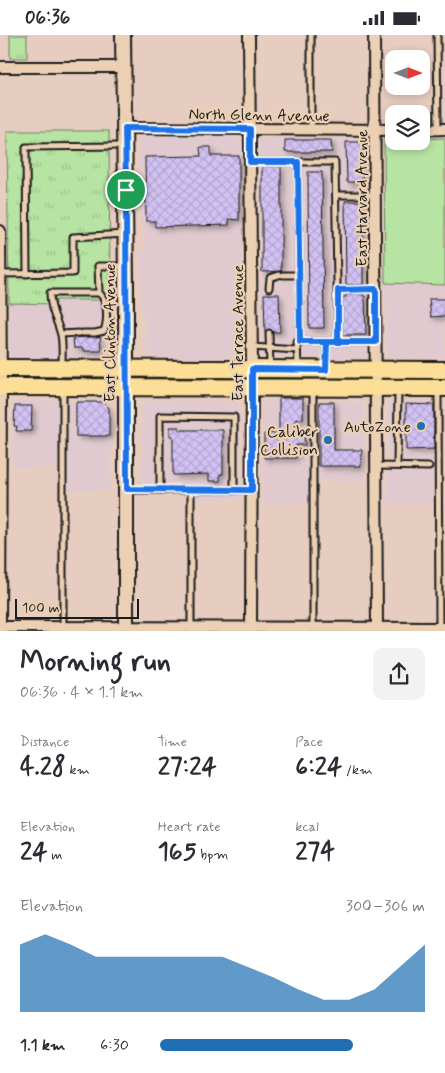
<!DOCTYPE html>
<html lang="en">
<head>
<meta charset="utf-8">
<style>
	:root { --surface:#fff; --page:#f2f2f3; --text:#2b2b33; --muted:#7c7c81; --accent:#1f6fb2 }
	body { margin:0; font-family:Mynerve,sans-serif; background:var(--page); color:var(--text); height:100vh; display:flex; flex-direction:column; font-size:19px; white-space:nowrap }
	* { box-sizing:border-box; margin:0 }
	p { font-size:16px; color:var(--muted) }
	.icon { flex:none; width:28px; height:28px; fill:none; stroke:currentColor; stroke-width:2; stroke-linecap:round; stroke-linejoin:round }
	.map { position:relative; height:596px; overflow:hidden }
	.details { display:flex; flex-direction:column; background:var(--surface); flex:1 }
	.details>* { flex:none }
	.needle { width:32px; rotate:90deg }
	.fabs { position:absolute; left:385px; top:15px; display:grid; gap:10px }
	.fabs a { display:grid; place-items:center; width:45px; height:45px; border-radius:10px; background:var(--surface); box-shadow:0 2px 8px #0003; font-size:25px }
	.scale { position:absolute; left:15px; bottom:12px; width:124px; box-sizing:border-box; padding-left:5px; border:2px solid #1c1c1c; border-top:0; font-size:14px; line-height:18px; white-space:nowrap; color:#1c1c1c; -webkit-text-stroke:4px #ecd0b3; paint-order:stroke }
	.pin { position:absolute; display:grid; place-items:center; width:42px; height:42px; color:#fff; margin:-21px; border:2px solid #fff; border-radius:50%; box-shadow:0 1px 5px #0007 }
	.round { display:grid; place-items:center; flex:none; width:52px; height:52px; border-radius:10px; background:var(--page) }
	.head { display:flex; align-items:center; justify-content:space-between; height:85px; padding:0 20px }
	h1 { font-size:28px; font-weight:800; line-height:38px }
	.metrics { display:grid; grid-template-columns:repeat(3,1fr); gap:8px; height:85px; padding:5px 20px }
	.metrics div { display:grid; align-content:center }
	.metrics b { font-size:25px; font-weight:800 }
	.metrics small { font-size:14px; font-weight:400 }
	.metrics p { font-size:14px }
	.chart { height:140px; padding:10px 20px }
	.chart p { display:flex; justify-content:space-between }
	.chart svg { width:100%; height:90px; margin-top:5px; fill:var(--accent); opacity:.7 }
	ul { padding:0 20px; list-style:none; font-size:16px }
	li { display:grid; grid-template-columns:80px 60px 1fr; align-items:center; height:38px }
	li i { height:12px; border-radius:6px; background:var(--accent) }
	.status { display:flex; justify-content:space-between; align-items:center; height:35px; padding:0 25px; background:var(--surface); direction:ltr }
	.status svg { height:14px; fill:currentColor }
	.map>svg:first-child { display:block }
</style>
</head>
<body>
<div class="status"><b>06:36</b><svg viewBox="0 0 49 12"><path d="M0 12V9h3v3zM5 12V6h3v6zM10 12V3h3v9zM15 12V0h3v12zM26 1h20v11H26zM47 4h2v5h-2z"/></svg></div>
<div class="map">
<svg width="445" height="596" viewBox="0 0 445 596">
	<defs>
		<pattern id="grass-tufts" width="24" height="20" patternUnits="userSpaceOnUse" patternTransform="scale(1.25)"><rect width="24" height="20" fill="#b7e4a2"/><path d="M3 7l-1-3M5 7V3M7 7l1-3M15 17l-1-3M17 17v-4M19 17l1-3" fill="none" stroke="#9dc38b"/></pattern>
		<pattern id="building-cross-hatch" width="8" height="8" patternUnits="userSpaceOnUse" patternTransform="scale(1.25)"><rect width="8" height="8" fill="#d2c2f3"/><path d="M0 0l8 8M0 8l8-8" fill="none" stroke="#b4a6d0"/></pattern>
		<filter id="shadow"><feDropShadow dx="3.5" dy="3.5" stdDeviation="2.5" flood-color="#0004"/></filter>
	</defs>
	<rect width="100%" height="100%" fill="#e7cdc0"/>
	<filter id="ink" filterUnits="userSpaceOnUse"><feTurbulence type="fractalNoise" baseFrequency=".02" numOctaves="2"/><feDisplacementMap in="SourceGraphic" scale="10" xChannelSelector="R" yChannelSelector="G"/><feConvolveMatrix kernelMatrix="1 2 1 2 8 2 1 2 1" color-interpolation-filters="sRGB"/></filter>
	<g filter="url(#ink)">
		<!-- built -->
		<g fill="#e1cacf">
			<path d="M142,101H237L242,106L243,318L238,323L152,322L146,316L145,283L141,274L140,217L145,212V193L140,189L139,105Z"/>
			<path d="M259,103H365L367,323H262Z"/>
			<path d="M385,248L445,250V323H386Z"/>
			<path d="M56,265H110L111,319L109,323L106,324H10L9,268L56,269Z"/>
			<rect x="13" y="366" width="46" height="66"/>
			<path d="M70,366H103L111,374V455H68V367Z"/>
			<path d="M148,366H240V464H194L193,449H142L141,372Z"/>
			<path d="M262,366H310V469H263Z"/>
			<path d="M317,366L364,367L365,446H318Z"/>
			<path d="M387,366H435V469H388Z"/>
		</g>
		<!-- grass -->
		<g fill="url(#grass-tufts)" stroke="#6a805f">
			<rect x="10" y="0" width="17" height="23"/>
			<path d="M7,96H109L110,265H56V269L9,268Z"/>
		</g>
		<!-- park -->
		<path fill="#b7e4a2" stroke="#6a805f" d="M445,103V250L385,248L384,104H394V106H421V104Z"/>
		<!-- building -->
		<g fill="url(#building-cross-hatch)" stroke="#1c1c1c" filter="url(#shadow)">
			<path d="M285,105H331L332,117H285Z"/>
			<path d="M346,107H362V147H347Z"/>
			<path d="M200,112H211V121H239V185L229,184V190L155,192V186H146L145,122L201,121Z"/>
			<path d="M262,131H281V236L262,237Z"/>
			<path d="M308,137H322L324,293H309Z"/>
			<path d="M345,166H363V250H346Z"/>
			<path d="M264,259H279L280,297H273L269,294L265,297Z"/>
			<path d="M346,259H363V261H365L366,300H342V262H346Z"/>
			<path d="M429,264H445V281L431,282Z"/>
			<path d="M100,301L101,316H83V313H74L73,303Z"/>
			<path d="M279,363H303V384H296V400H304L305,410H296V423H264V399L279,398Z"/>
			<path d="M76,367H103L109,373V401H76Z"/>
			<path d="M319,367H334V415H362L361,431H319Z"/>
			<path d="M406,369L434,370V414L406,415Z"/>
			<path d="M15,371H32L31,396H16L17,391H14Z"/>
			<path d="M170,392H179V395H223V439H220V446H209V439L173,440V401H170Z"/>
		</g>
		<g fill="none" stroke-linecap="round" stroke-linejoin="round">
			<!-- service casing -->
			<g stroke="#1c1c1c" stroke-width="9">
				<g id="service">
					<path d="M311,0V94"/>
					<path d="M437,0L438,94"/>
					<path d="M250,127H298"/>
					<path d="M336,160H375"/>
					<path d="M0,239L73,238V202L126,199"/>
					<path d="M27,239L26,112L123,111"/>
					<path d="M283,240H299"/>
					<path d="M269,253L270,243L279,240"/>
					<path d="M337,255L376,254"/>
					<path d="M83,298H95L104,296C108,285 108,265 99,258"/>
					<path d="M269,298L270,332"/>
					<path d="M61,299L79,298"/>
					<path d="M300,307L298,127H335L338,307"/>
					<path d="M252,312L297,315"/>
					<path d="M298,331L297,307H377"/>
					<path d="M62,332C62,322 63,310 61,300C57,284 50,276 50,258H99L98,231H126"/>
					<path d="M326,332L327,307"/>
					<path d="M63,354V593"/>
					<path d="M313,356V593"/>
					<path d="M438,356L439,593"/>
					<path d="M397,430L398,356"/>
					<path d="M377,431L429,432"/>
					<path d="M127,455H251"/>
					<path d="M160,455V381L234,382V455"/>
					<path d="M191,455V592"/>
				</g>
			</g>
			<!-- minor casing -->
			<g stroke="#1c1c1c" stroke-width="14">
				<g id="minor">
					<path d="M249,0L252,334L251,596"/>
					<path d="M374,0L377,596"/>
					<path d="M0,32H123"/>
					<path d="M125,93L394,95"/>
					<path d="M421,95L445,94"/>
					<path d="M0,196L1,352L0,596"/>
					<path d="M0,592L445,593"/>
				</g>
			</g>
			<!-- secondary casing -->
			<g stroke="#1c1c1c" stroke-width="18">
				<path id="secondary" d="M123,0L126,244V596"/>
			</g>
			<!-- primary casing -->
			<g stroke="#1c1c1c" stroke-width="20">
				<g id="primary">
					<path d="M0,333L445,335"/>
					<path d="M0,352L445,353"/>
				</g>
			</g>
			<!-- service -->
			<use href="#service" stroke="#ecd0b3" stroke-width="5"/>
			<!-- minor -->
			<use href="#minor" stroke="#ecd0b3" stroke-width="10"/>
			<!-- secondary -->
			<use href="#secondary" stroke="#ecd0b3" stroke-width="14"/>
			<!-- primary -->
			<use href="#primary" stroke="#fdde96" stroke-width="16"/>
		</g>
	</g>
	<g fill="none" stroke-linecap="round" stroke-linejoin="round" filter="url(#ink)">
		<!-- route casing -->
		<g stroke="#fff" stroke-width="10">
			<path id="route" d="M126,155L127,454L252,455V334L326,335L327,307H376V254L338,255V307H300L298,127H250V94L125,93L126,155"/>
		</g>
		<!-- route -->
		<use href="#route" stroke="#1a73e8" stroke-width="6"/>
	</g>
	<!-- markers -->
	<g fill="#1f6fb2" stroke="#ecd0b3" stroke-width="2">
		<circle cx="421" cy="391" r="5"/>
		<circle cx="328" cy="405" r="5"/>
	</g>
	<g text-anchor="middle" stroke-width="4.5" stroke-linejoin="round" paint-order="stroke">
		<!-- street labels -->
		<g font-size="16" fill="#1c1c1c" stroke="#ecd0b3">
			<text transform="translate(259 79) rotate(1)" y="6">North Glenn Avenue</text>
			<text transform="translate(361 163) rotate(-90)" y="6">East Harvard Avenue</text>
			<text transform="translate(109 298) rotate(-90)" y="6">East Clinton Avenue</text>
			<text transform="translate(237 298) rotate(-90)" y="6">East Terrace Avenue</text>
		</g>
		<!-- poi labels -->
		<g font-size="16" fill="#1c1c1c" stroke="#ecd0b3" text-anchor="end">
			<text x="411" y="397">AutoZone</text>
			<text x="318" y="402">Caliber<tspan x="318" dy="18">Collision</tspan></text>
		</g>
	</g>
</svg>
<div class="fabs">
<a><svg class="needle" viewBox="-14 -14 28 28"><path d="M0-13l5 13h-10z" fill="#e53935"/><path d="M0 13l5-13h-10z" fill="#7c7c81"/></svg></a>
<a><svg class="icon" aria-label="layers" viewBox="0 0 24 24"><path d="M12 4l9 5-9 5-9-5zM3 14l9 5 9-5"/></svg></a>
</div>
<div class="scale">100 m</div>
<div class="pin" style="left:126px;top:155px;background:#1e9e55"><svg class="icon" aria-label="arrive" viewBox="0 0 24 24"><path d="M6 21V4h12l-3 4 3 4H6"/></svg></div>
</div>
<section class="details">
<div class="head"><div><h1>Morning run</h1><p>06:36 · 4 × 1.1 km</p></div><a class="round"><svg class="icon" aria-label="share" viewBox="0 0 24 24"><path d="M12 15V3M7 8l5-5 5 5M5 13v7h14v-7"/></svg></a></div>
<div class="metrics">
<div><p>Distance</p><b>4.28<small> km</small></b></div>
<div><p>Time</p><b>27:24</b></div>
<div><p>Pace</p><b>6:24<small> /km</small></b></div>
</div>
<div class="metrics">
<div><p>Elevation</p><b>24<small> m</small></b></div>
<div><p>Heart rate</p><b>165<small> bpm</small></b></div>
<div><p>kcal</p><b>274</b></div>
</div>
<div class="chart"><p><span>Elevation</span>300–306 m</p>
<svg viewBox="0 0 160 44" preserveAspectRatio="none"><path d="M0 44V11L10 6L20 11L30 17L40 17L50 17L60 17L70 17L80 17L90 22L100 27L110 33L120 38L130 38L140 33L150 22L160 11V44z"/></svg>
</div>
<ul>
<li><b>1.1 km</b>6:30<i style="width:73%"></i></li>
</ul>
</section>
</body>
</html>
